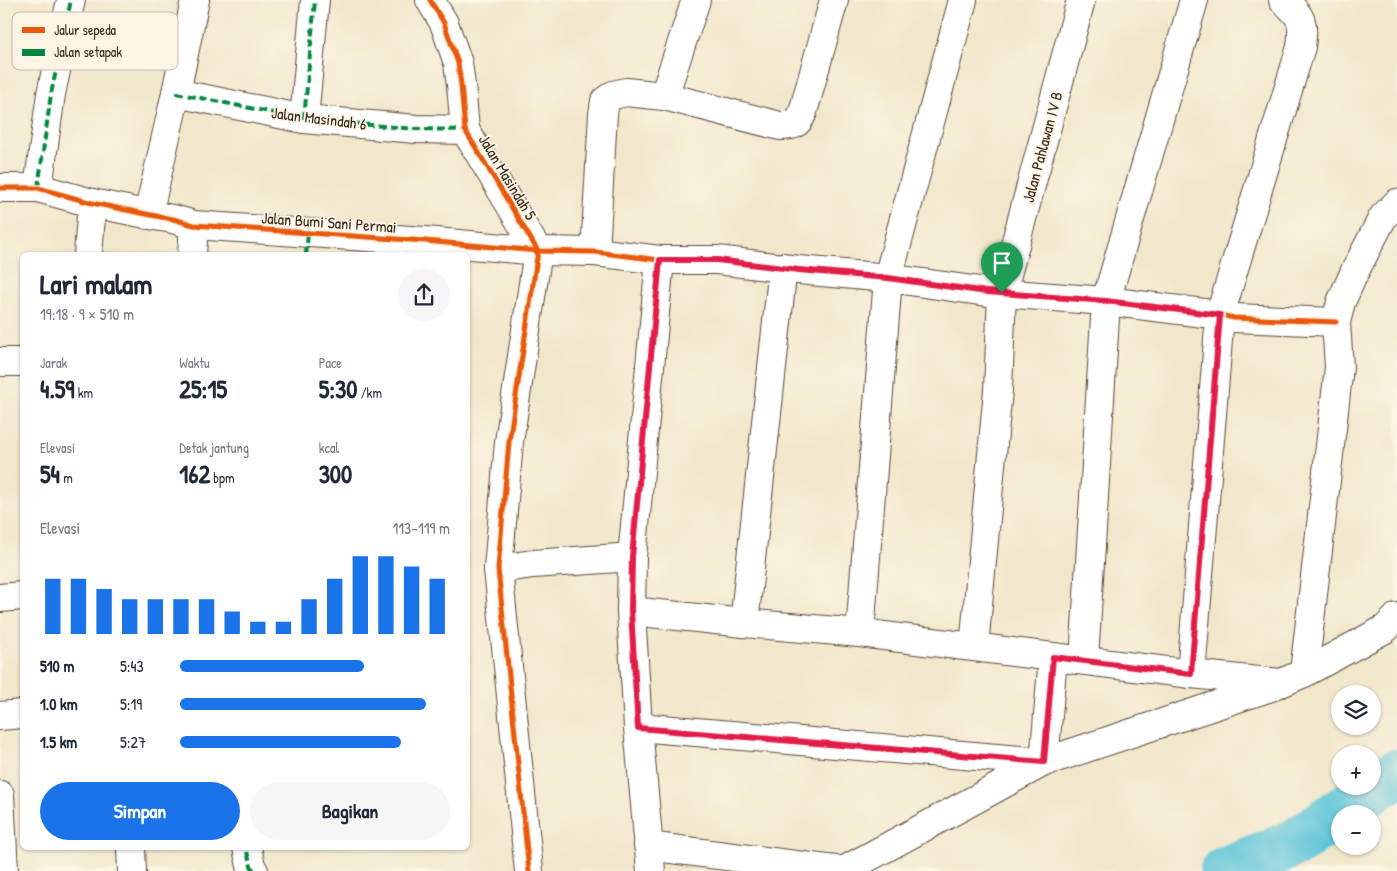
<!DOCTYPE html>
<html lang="id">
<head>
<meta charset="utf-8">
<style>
	:root { --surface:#fff; --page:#f6f6f7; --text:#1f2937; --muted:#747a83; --accent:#1a73e8 }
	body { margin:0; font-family:"Patrick Hand",sans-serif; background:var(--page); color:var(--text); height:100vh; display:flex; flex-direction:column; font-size:19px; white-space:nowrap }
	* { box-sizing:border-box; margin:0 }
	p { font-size:16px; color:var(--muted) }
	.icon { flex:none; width:28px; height:28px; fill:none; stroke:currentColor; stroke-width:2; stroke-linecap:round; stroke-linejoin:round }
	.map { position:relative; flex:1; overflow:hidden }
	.drawer { position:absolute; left:20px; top:252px; width:450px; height:598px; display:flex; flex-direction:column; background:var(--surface); border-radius:8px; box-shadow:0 1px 4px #0004 }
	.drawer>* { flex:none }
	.controls { position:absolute; left:1331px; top:685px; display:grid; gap:10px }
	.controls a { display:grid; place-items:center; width:50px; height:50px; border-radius:50%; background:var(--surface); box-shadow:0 1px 4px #0004; font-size:25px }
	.pin { position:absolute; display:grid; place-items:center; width:42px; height:42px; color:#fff; margin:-51px -21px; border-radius:50% 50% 50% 0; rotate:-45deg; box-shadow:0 0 5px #0007 }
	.pin .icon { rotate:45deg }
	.round { display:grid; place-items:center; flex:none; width:52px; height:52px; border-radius:26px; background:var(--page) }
	.head { display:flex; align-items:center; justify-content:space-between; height:85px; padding:0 20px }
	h1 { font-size:28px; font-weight:700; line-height:38px }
	.metrics { display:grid; grid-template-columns:repeat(3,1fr); gap:8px; height:85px; padding:5px 20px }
	.metrics div { display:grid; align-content:center }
	.metrics b { font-size:25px; font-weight:700 }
	.metrics small { font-size:14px; font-weight:400 }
	.metrics p { font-size:14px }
	.chart { height:140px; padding:10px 20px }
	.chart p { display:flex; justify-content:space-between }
	.chart svg { width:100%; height:90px; margin-top:5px; stroke:var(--accent); stroke-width:6 }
	.cta { display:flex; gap:10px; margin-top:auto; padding:10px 20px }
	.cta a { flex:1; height:58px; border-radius:30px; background:var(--accent); color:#fff; font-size:20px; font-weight:700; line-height:58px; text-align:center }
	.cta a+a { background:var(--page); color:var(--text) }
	ul { padding:0 20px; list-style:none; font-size:16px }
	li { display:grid; grid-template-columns:80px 60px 1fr; align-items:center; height:38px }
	li i { height:12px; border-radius:6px; background:var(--accent) }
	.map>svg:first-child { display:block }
</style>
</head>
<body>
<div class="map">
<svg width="1397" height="871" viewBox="0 0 1397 871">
	<rect width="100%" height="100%" fill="#fcf5e5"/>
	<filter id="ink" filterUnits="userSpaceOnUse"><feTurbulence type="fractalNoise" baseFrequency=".02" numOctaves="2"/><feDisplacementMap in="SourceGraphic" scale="10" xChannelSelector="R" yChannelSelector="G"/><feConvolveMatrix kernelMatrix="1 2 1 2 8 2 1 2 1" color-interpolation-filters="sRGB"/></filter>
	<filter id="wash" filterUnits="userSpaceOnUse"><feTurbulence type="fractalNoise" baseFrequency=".0096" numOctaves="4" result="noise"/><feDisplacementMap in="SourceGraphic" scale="20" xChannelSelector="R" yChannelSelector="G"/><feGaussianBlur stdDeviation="1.12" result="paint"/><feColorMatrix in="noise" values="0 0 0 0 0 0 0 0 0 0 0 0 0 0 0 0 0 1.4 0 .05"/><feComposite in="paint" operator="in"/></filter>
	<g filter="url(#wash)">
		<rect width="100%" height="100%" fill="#f1e7cb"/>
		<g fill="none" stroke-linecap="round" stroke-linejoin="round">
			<!-- river -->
			<path stroke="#5dc5d9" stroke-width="49" d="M1224,871L1295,843L1397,773"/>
		</g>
	</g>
	<g filter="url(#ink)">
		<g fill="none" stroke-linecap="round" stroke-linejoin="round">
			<!-- minor casing -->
			<g stroke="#564638" stroke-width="30">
				<g id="minor">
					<path d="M430,0L444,23L458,63L461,85L465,130L538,251L509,442L498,569L529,871"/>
					<path d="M176,93L304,119L416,129L465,130"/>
					<path d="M664,96L696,0"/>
					<path d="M304,119L315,0"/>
					<path d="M0,188H38L92,203L161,217L173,219L194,225L425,241L538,251L595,252L660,260H717L799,270L888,278L987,292L1106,301L1220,315L1234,318L1336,322"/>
					<path d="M38,188L51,94L71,0"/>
					<path d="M148,215L176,93L195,0"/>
					<path d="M595,252L603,114L605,101L613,95L626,92L664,96L780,126C793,126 798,125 803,112L834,0"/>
					<path d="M88,255L92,203"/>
					<path d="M192,255L194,225"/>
					<path d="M0,362H22"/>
					<path d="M498,569L533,564L632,557"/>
					<path d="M0,598L22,596"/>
					<path d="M631,611L744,623L860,633L1191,674L1281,683L1304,673L1385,629L1397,617"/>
					<path d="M744,623L783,267"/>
					<path d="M860,633L888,278L963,0"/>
					<path d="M974,647L998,390L1002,293L1081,0"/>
					<path d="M1084,660L1106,301L1194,0"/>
					<path d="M1304,673L1339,367L1336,322L1341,302L1355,271L1383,217L1397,203"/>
					<path d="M1191,674L1220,315L1301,47C1304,22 1303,17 1283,0"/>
					<path d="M0,716L22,714"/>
					<path d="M638,727L1044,762L1053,657"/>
					<path d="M0,795L4,871"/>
					<path d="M648,846L843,871"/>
					<path d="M131,848L132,871"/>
					<path d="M247,848L251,866L254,871"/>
					<path d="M651,871L638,727L631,611L632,557L660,260"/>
					<path d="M843,871L1044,762L1271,687"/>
				</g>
			</g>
			<!-- minor -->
			<use href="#minor" stroke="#fff" stroke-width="28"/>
			<!-- quiet -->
			<g stroke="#00873e" stroke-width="4" stroke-dasharray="8 4" stroke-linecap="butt">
				<path d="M176,93L304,119L416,129L465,130"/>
				<path d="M304,119L315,0"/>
				<path d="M38,188L51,94L71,0"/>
				<path d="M306,255L308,233"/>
				<path d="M247,852L251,866L254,871"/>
			</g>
			<!-- cycleway casing -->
			<g stroke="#fcf5e5" stroke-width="8">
				<g id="cycleway">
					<path d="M430,0L444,23L458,63L461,85L465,130L538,251L509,442L498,569L529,871"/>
					<path d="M0,188H38L92,203L161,217L173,219L194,225L425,241L538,251L595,252L660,260H717L799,270L888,278L987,292L1106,301L1220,315L1234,318L1336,322"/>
				</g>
			</g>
			<!-- cycleway -->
			<use href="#cycleway" stroke="#e8590c" stroke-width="5"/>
		</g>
	</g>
	<g fill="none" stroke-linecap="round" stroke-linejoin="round" filter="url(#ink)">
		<!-- route casing -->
		<g stroke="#fff" stroke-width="10">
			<path id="route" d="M660,260H717L799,270L888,278L987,292L1106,301L1220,315L1191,674L1053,657L1044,762L638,728L631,611L632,557Z"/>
		</g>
		<!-- route -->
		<use href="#route" stroke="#e11d48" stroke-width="6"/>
	</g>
	<g text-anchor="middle" stroke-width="4" stroke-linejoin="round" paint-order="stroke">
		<!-- street labels -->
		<g font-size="16" fill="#3b2a1e" stroke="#fcf5e5">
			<text transform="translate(319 118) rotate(7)" y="6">Jalan Masindah 6</text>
			<text transform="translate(1042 147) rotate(-75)" y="6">Jalan Pahlawan IV B</text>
			<text transform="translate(508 177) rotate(59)" y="6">Jalan Masindah 5</text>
			<text transform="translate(329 222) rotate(4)" y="6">Jalan Bumi Sani Permai</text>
		</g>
	</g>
	<!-- legend -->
	<rect x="12" y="12" width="166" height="58" rx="8" fill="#fcf5e5" stroke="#c2b8a9" stroke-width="1"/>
	<rect x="22" y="27" width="23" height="6" fill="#e8590c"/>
	<rect x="22" y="49" width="23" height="7" fill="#00873e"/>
	<g font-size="14" fill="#3b2a1e">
		<text x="54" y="35">Jalur sepeda</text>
		<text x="54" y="57">Jalan setapak</text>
	</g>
</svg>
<div class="controls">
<a><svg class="icon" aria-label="layers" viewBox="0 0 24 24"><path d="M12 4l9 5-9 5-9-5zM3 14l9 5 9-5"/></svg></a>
<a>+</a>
<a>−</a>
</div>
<div class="pin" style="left:1002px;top:293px;background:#1e9e55"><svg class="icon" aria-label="arrive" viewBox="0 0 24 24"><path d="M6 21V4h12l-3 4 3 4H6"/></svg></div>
<section class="drawer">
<div class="head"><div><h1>Lari malam</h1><p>19:18 · 9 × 510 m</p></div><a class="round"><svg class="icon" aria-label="share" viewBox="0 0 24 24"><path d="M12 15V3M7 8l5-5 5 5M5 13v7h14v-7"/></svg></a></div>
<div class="metrics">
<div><p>Jarak</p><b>4.59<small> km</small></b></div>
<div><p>Waktu</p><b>25:15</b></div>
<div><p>Pace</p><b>5:30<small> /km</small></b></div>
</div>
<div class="metrics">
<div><p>Elevasi</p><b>54<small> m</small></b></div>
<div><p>Detak jantung</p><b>162<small> bpm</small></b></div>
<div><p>kcal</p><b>300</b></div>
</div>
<div class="chart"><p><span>Elevasi</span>113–119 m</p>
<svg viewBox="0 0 160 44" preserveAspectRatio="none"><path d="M5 44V17M15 44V17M25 44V22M35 44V27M45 44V27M55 44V27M65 44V27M75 44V33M85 44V38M95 44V38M105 44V27M115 44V17M125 44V6M135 44V6M145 44V11M155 44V17"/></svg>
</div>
<ul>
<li><b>510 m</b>5:43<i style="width:68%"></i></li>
<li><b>1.0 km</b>5:19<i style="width:91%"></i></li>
<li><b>1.5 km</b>5:27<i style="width:82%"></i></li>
</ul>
<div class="cta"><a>Simpan</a><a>Bagikan</a></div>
</section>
</div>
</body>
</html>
